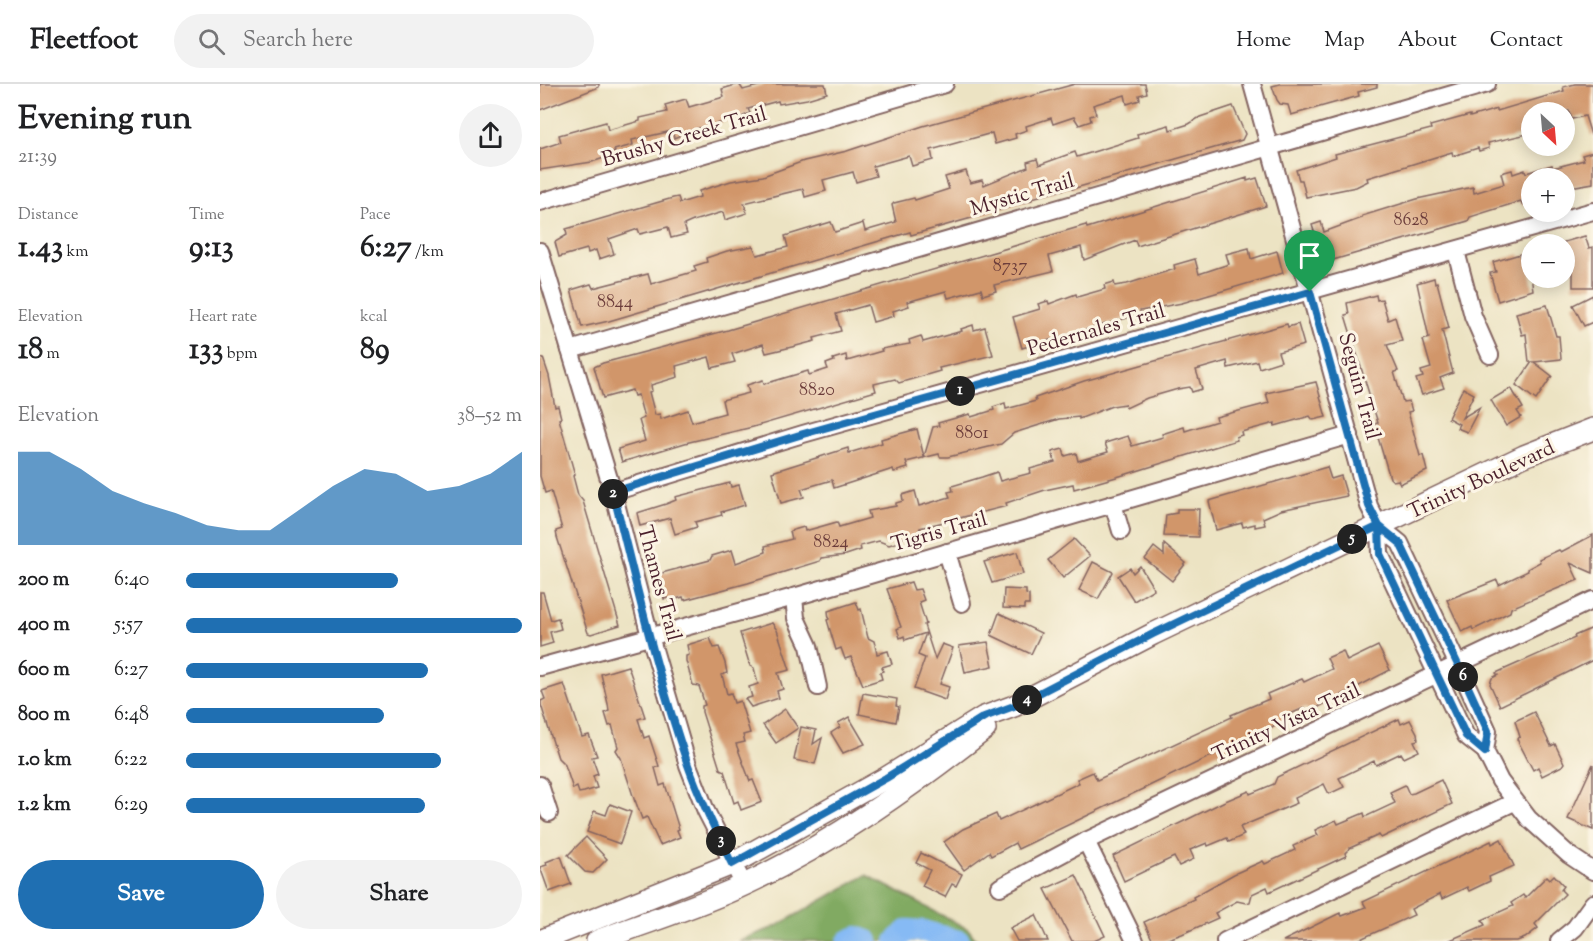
<!DOCTYPE html>
<html lang="en">
<head>
<meta charset="utf-8">
<style>
	:root { --surface:#fff; --page:#f2f2f2; --text:#202124; --muted:#757577; --line:#e0e0e0; --accent:#1f6fb2 }
	body { margin:0; font-family:"Sorts Mill Goudy",serif; background:var(--page); color:var(--text); height:100vh; display:flex; flex-direction:column; font-size:22px; white-space:nowrap }
	* { box-sizing:border-box; margin:0 }
	p { font-size:20px; color:var(--muted) }
	.icon { flex:none; width:33px; height:33px; fill:none; stroke:currentColor; stroke-width:2; stroke-linecap:round; stroke-linejoin:round }
	.map { position:relative; flex:1; overflow:hidden }
	.side { display:flex; flex-direction:column; background:var(--surface); width:540px }
	.side>* { flex:none }
	.needle { width:39px; rotate:154deg }
	.fabs { position:absolute; left:981px; top:18px; display:grid; gap:12px }
	.fabs a { display:grid; place-items:center; width:54px; height:54px; border-radius:50%; background:var(--surface); box-shadow:0 3px 15px #0003; font-size:30px }
	.pin { position:absolute; display:grid; place-items:center; width:51px; height:51px; color:#fff; margin:-62px -26px; border-radius:50% 50% 50% 0; rotate:-45deg; box-shadow:0 0 6px #0007 }
	.pin .icon { rotate:45deg }
	.km { position:absolute; width:30px; height:30px; margin:-15px; border-radius:50%; background:#222; color:#fff; font-size:16px; line-height:30px; text-align:center }
	.round { display:grid; place-items:center; flex:none; width:63px; height:63px; border-radius:32px; background:var(--page) }
	.headline { display:flex; align-items:center; justify-content:space-between; height:102px; padding:0 18px }
	h1 { font-size:33px; font-weight:800; line-height:45px }
	.stats { display:grid; grid-template-columns:repeat(3,1fr); gap:9px; height:102px; padding:6px 18px }
	.stats div { display:grid; align-content:center }
	.stats b { font-size:30px; font-weight:800 }
	.stats small { font-size:16px; font-weight:400 }
	.stats p { font-size:16px }
	.chart { height:168px; padding:12px 18px }
	.chart p { display:flex; justify-content:space-between }
	.chart svg { width:100%; height:108px; margin-top:6px; fill:var(--accent); opacity:.7 }
	.button { display:flex; gap:12px; margin-top:auto; padding:12px 18px }
	.button a { flex:1; height:69px; border-radius:36px; background:var(--accent); color:#fff; font-size:24px; font-weight:800; line-height:69px; text-align:center }
	.button a+a { background:var(--page); color:var(--text) }
	ul { padding:0 18px; list-style:none; font-size:20px }
	li { display:grid; grid-template-columns:96px 72px 1fr; align-items:center; height:45px }
	li i { height:15px; border-radius:8px; background:var(--accent) }
	header { display:flex; align-items:center; gap:36px; box-sizing:border-box; height:84px; padding:0 30px; background:var(--surface); border-bottom:2px solid var(--line) }
	header strong { font-size:28px }
	nav { display:flex; gap:33px; margin-inline-start:auto; font-size:21px }
	.search { width:420px; height:54px; background:var(--page); display:flex; align-items:center; gap:15px; box-sizing:border-box; padding:0 21px; border-radius:33px; color:var(--muted); font-size:22px }
	main { display:flex; flex:1; min-height:0 }
	.map>svg:first-child { display:block }
</style>
</head>
<body>
<header>
<strong>Fleetfoot</strong>
<div class="search"><svg class="icon" aria-label="search" viewBox="0 0 24 24"><circle cx="10" cy="10" r="6"/><path d="M15 15l6 6"/></svg>Search here</div>
<nav><a>Home</a><a>Map</a><a>About</a><a>Contact</a></nav>
</header>
<main>
<section class="side">
<div class="headline"><div><h1>Evening run</h1><p>21:39</p></div><a class="round"><svg class="icon" aria-label="share" viewBox="0 0 24 24"><path d="M12 15V3M7 8l5-5 5 5M5 13v7h14v-7"/></svg></a></div>
<div class="stats">
<div><p>Distance</p><b>1.43<small> km</small></b></div>
<div><p>Time</p><b>9:13</b></div>
<div><p>Pace</p><b>6:27<small> /km</small></b></div>
</div>
<div class="stats">
<div><p>Elevation</p><b>18<small> m</small></b></div>
<div><p>Heart rate</p><b>133<small> bpm</small></b></div>
<div><p>kcal</p><b>89</b></div>
</div>
<div class="chart"><p><span>Elevation</span>38–52 m</p>
<svg viewBox="0 0 160 44" preserveAspectRatio="none"><path d="M0 44V6L10 6L20 13L30 22L40 27L50 31L60 36L70 38L80 38L90 29L100 20L110 13L120 15L130 22L140 20L150 15L160 6V44z"/></svg>
</div>
<ul>
<li><b>200 m</b>6:40<i style="width:63%"></i></li>
<li><b>400 m</b>5:57<i style="width:100%"></i></li>
<li><b>600 m</b>6:27<i style="width:72%"></i></li>
<li><b>800 m</b>6:48<i style="width:59%"></i></li>
<li><b>1.0 km</b>6:22<i style="width:76%"></i></li>
<li><b>1.2 km</b>6:29<i style="width:71%"></i></li>
</ul>
<div class="button"><a>Save</a><a>Share</a></div>
</section>
<div class="map">
<svg width="1053" height="857" viewBox="0 0 1053 857">
	<rect width="100%" height="100%" fill="#fcf5e5"/>
	<filter id="ink" filterUnits="userSpaceOnUse"><feTurbulence type="fractalNoise" baseFrequency=".0167" numOctaves="2"/><feDisplacementMap in="SourceGraphic" scale="12" xChannelSelector="R" yChannelSelector="G"/><feConvolveMatrix kernelMatrix="1 2 1 2 8 2 1 2 1" color-interpolation-filters="sRGB"/></filter>
	<filter id="wash" filterUnits="userSpaceOnUse"><feTurbulence type="fractalNoise" baseFrequency=".008" numOctaves="4" result="noise"/><feDisplacementMap in="SourceGraphic" scale="24" xChannelSelector="R" yChannelSelector="G"/><feGaussianBlur stdDeviation="1.35" result="paint"/><feColorMatrix in="noise" values="0 0 0 0 0 0 0 0 0 0 0 0 0 0 0 0 0 1.4 0 .05"/><feComposite in="paint" operator="in"/></filter>
	<g filter="url(#wash)">
		<rect width="100%" height="100%" fill="#ece3c3"/>
		<!-- forest -->
		<path fill="#81aa62" stroke="#666446" stroke-width="1.5" d="M326,791L428,845L437,857H198L235,843Z"/>
		<g fill="none" stroke-linecap="round" stroke-linejoin="round">
			<!-- river -->
			<g stroke="#86baf4" stroke-width="22">
				<path d="M308,857L317,853L328,857"/>
				<path d="M356,857L368,846L383,847L419,857"/>
			</g>
		</g>
		<g id="blocks">
			<!-- building -->
			<g fill="#d1966a">
				<path d="M0,0H59V3L0,26Z"/>
				<path d="M199,0L203,6L226,0H285L287,9L267,15L239,20L238,17L208,25L210,29L200,34L155,45L134,54L132,47L92,56L93,61L74,66L75,68L63,72L64,74L52,78L0,86V65L21,58L19,51L66,38L68,46L100,37V34L127,28L125,21L146,15L149,23L184,13L182,5Z"/>
				<path d="M535,0H605L607,9L599,11L600,16L587,20L585,11L553,21L556,30L550,32L551,37L539,41L534,33L513,40L511,34L486,42L487,46L475,50L476,54L455,60L452,49L391,66L393,76L372,82L369,72L333,82L336,92L316,98L313,88L283,96L286,107L265,113L263,105L204,119L207,129L185,136L183,128L153,137L144,141L147,150L131,154L128,143L100,150L98,145L69,155L74,170L59,175L56,166L48,169L47,165L19,173L15,158L27,151L26,145L133,114L138,113L140,119L160,113L159,107L191,97L223,92L264,77L307,67L383,42Z"/>
				<path d="M740,0H837V3L818,8L819,12L751,31L748,21L740,20L737,16L732,2Z"/>
				<path d="M1035,0H1053V51H1051L1045,32L1032,35L1029,27L992,28V49L948,59L949,64L939,67L938,64L913,72L912,68L827,94L828,97L816,103L766,113L762,96H759L756,86L796,73L795,70L891,45L890,42L930,31V33L957,25V27L1024,7L1023,3Z"/>
				<path d="M693,22L705,50L702,56L695,58L532,105V103L492,114V116L453,128L371,151L370,148L69,237L42,243L31,206L51,200L53,204L108,190L111,200L156,187L154,182L167,178L166,174L187,167L213,162L217,171L248,163L245,152L291,138L295,148L323,139L325,147L356,138L352,121L354,119L374,114L375,116L409,105L405,93L426,87L430,99L442,96L444,101L488,83L487,78L497,75L499,81L535,68L537,73L598,54L597,50L629,41L630,46L649,40L660,33Z"/>
				<path d="M1053,68V99L1024,104V94H988L992,118L982,121L981,117L930,133L928,137L793,176L791,168L781,169L772,141L781,138L784,148L822,134V132L877,115L933,103L934,109L964,100L961,89L972,86L973,90L985,86L986,89L1012,81L1013,84L1044,76L1042,71Z"/>
				<path d="M707,94V97L717,94L726,122L597,162L595,156L544,176L541,163L509,172L513,187L454,201L456,207L443,211L441,205L408,214L406,207L367,218L369,222L353,227L354,232L333,238L328,221L296,230L301,247L274,254L275,257L256,262L226,269L223,260L192,270L195,278L172,284L169,273L136,282L138,293L111,301L112,307L109,308L115,331L120,330L121,335L148,326L152,338L185,329L182,316L209,309L207,301L223,296L224,300L268,287L269,291L288,285L286,280L294,277L293,275L306,271L307,277L342,267L341,265L370,260L369,256L381,252L383,258L422,247L421,245L433,241L434,246L445,243L453,271L399,284L400,287L359,299L355,295L334,300L336,307L213,343L145,359L82,378L78,365L105,357L99,336L104,334L98,311L94,312L92,306L63,314L54,283L63,279L188,246L546,141L547,144Z"/>
				<path d="M1045,152L1049,164L1053,163V203H1033V181L1030,182L1024,170V158Z"/>
				<path d="M709,164L711,175L737,167L743,189L642,219L600,227L601,230L482,264L473,233L500,225L498,220L508,217L509,220L536,210L537,213L565,205L564,201L574,198L575,202L587,200L635,185L634,181L655,175L659,190L689,180L686,170Z"/>
				<path d="M980,170V173L988,172L993,206L958,217L950,189L956,188L953,178Z"/>
				<path d="M894,194L895,199L897,198L909,244L902,246L913,289L900,294L904,304L882,311L876,295L883,293L881,287L891,284L883,256L889,254L877,199Z"/>
				<path d="M836,211L837,216L842,215L848,236L855,233L862,257L847,261L858,287L854,288L863,318L869,317L872,327L868,328L870,335L880,372L883,371L887,387L860,400L858,396L853,397L850,394L834,340L838,339L805,231L809,230L807,219Z"/>
				<path d="M1053,211V238L1044,242L1033,221Z"/>
				<path d="M1007,221L1016,252H1019L1021,275L994,278L1012,292L996,316L976,301L992,278H989L986,250L982,251L976,229Z"/>
				<path d="M747,240L748,243L758,240L764,261L738,268L741,277L719,284L717,277L688,284L687,277L656,286L662,305L652,308L650,303L638,305L607,314L586,324L585,320L572,322L539,335V333L519,335L474,349L461,360L408,373H400L399,370L366,378L368,384L354,388L353,385L294,404L292,396L261,405L264,413L241,419L232,388L308,364L309,369L342,359L341,355L377,345L384,373L393,343L399,342L398,339L430,330L431,333L454,326L453,323L465,319L466,325L496,317L495,314L544,297Z"/>
				<path d="M0,274H3L9,292L15,323L18,322L21,334L19,335L35,391L33,392L38,411L43,417L80,541L51,550L48,549L17,453L16,447L22,445L11,407L5,409L0,392Z"/>
				<path d="M776,298L786,333L773,336L770,332L735,342V339L701,348L702,351L696,353L697,356L587,390L534,405L533,400L505,406L466,419L467,422L380,444L378,450L361,454L362,457L349,461L339,457L320,462L321,466L306,471L281,474L280,477L208,499L144,516L143,513L129,517L128,514L124,515L118,490L170,476L172,472L192,466L196,479L226,468L225,462L252,455L250,447L264,443L265,447L297,438L299,443L330,434L328,427L356,422V419L363,417L362,411L375,407L379,422L410,413L408,408L413,407L412,402L442,393L457,388L460,397L491,389L490,385L515,378L512,368L523,365L525,372L536,369L538,377L568,368L565,359L588,352L592,362L623,353L622,350L644,343L645,347L677,337L676,333L729,319L726,309Z"/>
				<path d="M923,304L934,310L922,334L940,323L927,348L917,344L919,340L908,334Z"/>
				<path d="M971,304L983,324L977,327L981,333L966,342L951,316Z"/>
				<path d="M787,383L791,395L801,392L807,412L741,426L723,434L725,441L715,443V440L703,443L702,439L676,446L669,417Z"/>
				<path d="M190,399L191,403L199,401L205,421L181,428L182,431L155,438L157,443L135,450L130,434L100,442L97,429L126,420L136,416L135,413Z"/>
				<path d="M637,425H659L658,453L624,452L626,431L637,429Z"/>
				<path d="M1053,451V489L1030,479L1038,496L971,524L970,528L933,546L932,543L922,548L907,516L957,496L959,501L988,487L987,485L1000,478L999,475L1019,466L1021,468Z"/>
				<path d="M534,455L550,472L523,494L508,476Z"/>
				<path d="M624,460L646,479L632,497L605,475L614,463L624,471Z"/>
				<path d="M477,468L483,490L452,499L444,478Z"/>
				<path d="M553,478L573,488L558,515L539,506Z"/>
				<path d="M600,482L614,505L594,517L578,492L590,484L593,489Z"/>
				<path d="M371,498L374,506L380,505L384,516L379,518L386,540L384,541L395,575L402,560L413,564L400,600L409,603L405,616L374,605L385,574L378,571L386,549L365,556L364,552L360,554L357,545L361,543L347,505Z"/>
				<path d="M464,505L486,506V510L489,511V521H484V525L463,524Z"/>
				<path d="M0,508H3L11,536L18,534L21,545L10,548L13,559L0,563Z"/>
				<path d="M316,518L319,526L321,525L328,554L334,557L337,570L348,567L352,580L342,583L343,587L340,588L342,595L323,601L311,573L305,575L301,564L296,566L287,536L289,535L288,527Z"/>
				<path d="M459,529L501,549L491,570L451,551Z"/>
				<path d="M232,539L237,546L250,586L238,589L243,605L237,607L239,614L211,623L205,615L212,613L209,603L218,600L214,584L210,582L200,549Z"/>
				<path d="M1053,544V576L960,622L950,600L952,594L958,591L956,589L1035,554L1034,552Z"/>
				<path d="M170,554L174,564L179,563L185,579L187,589L182,591L187,610L191,609L194,619L200,617L210,649L203,651L205,658L196,660L210,697L213,696L222,718L201,726L198,717L194,719L184,687L180,685L162,628V622L165,621L159,602L153,601L146,577V572L149,571L147,561Z"/>
				<path d="M448,558L453,582L425,588L419,562Z"/>
				<path d="M838,562L850,586L771,627L764,624L748,631L749,634L742,638L478,765L475,759L451,772L449,768L424,786L404,758L423,745L456,730L459,737L495,720L539,699L537,695L553,688L557,696L692,633L691,631L729,615L727,610L762,595L764,598L792,585L787,574L803,567L807,577Z"/>
				<path d="M88,582L105,633L98,635L104,654L109,652L119,682L115,684L120,702L125,700L139,745L137,746L140,753L120,761L107,733L102,735L95,716V718L81,674L76,666L78,663L72,641L69,642L65,629L69,627L68,620L61,590Z"/>
				<path d="M24,600L42,653L49,651L57,672L52,673L58,690L53,692L57,704L44,708L39,709L37,703L33,705L25,681L18,674L1,621V617L5,615L2,607Z"/>
				<path d="M323,609L357,615L356,622L359,623L356,638L319,630Z"/>
				<path d="M245,625L258,644L236,659L223,641Z"/>
				<path d="M994,628L1011,662L1015,660L1024,679L1022,682L1002,692L998,683L993,686L977,655L980,653L975,637Z"/>
				<path d="M309,633L325,660L303,669L291,649L300,643L298,639Z"/>
				<path d="M859,635L861,640L870,636L877,649L878,656L874,657L879,667L864,674L861,669L836,681L834,677L799,694L804,703L789,710L784,700L755,714L757,719L700,743L704,751L689,758L687,754L668,762L667,759L650,766L654,775L639,782L634,773L584,797L573,772L683,718L709,707L710,710L734,700L737,693Z"/>
				<path d="M261,643L276,646L273,660L282,654L275,680L254,676Z"/>
				<path d="M1053,680V746L1028,735Z"/>
				<path d="M901,696L912,720L841,754L839,751L810,764L805,769L806,772L729,808L727,803L712,810L710,818L706,819L697,817L675,829L678,834L642,850L623,857H613L604,838L654,815L653,813L694,790L723,777L725,780L755,766L753,762L778,751L775,746L796,736L798,740L824,729L825,733L855,719L850,708L865,701L869,710L874,709Z"/>
				<path d="M70,720L91,728L80,760L47,748L54,727L66,731Z"/>
				<path d="M46,753L67,775L53,789L45,788L28,771Z"/>
				<path d="M961,755L974,782L949,793L950,797L929,807L927,803L902,815L900,810L871,825L874,831L816,857H743L800,829L802,832L826,823L823,818L951,757L952,760Z"/>
				<path d="M381,769L422,790L416,802L412,800L405,813L382,802L390,786L376,779Z"/>
				<path d="M21,772L31,800L9,808L0,783L7,781L6,778Z"/>
				<path d="M536,791L565,852L554,857H532L505,805Z"/>
				<path d="M1014,791L1024,802L1021,806L1025,810L995,840L998,844L985,854L977,857H908L945,841L942,836L973,822L971,819L983,811L985,814L1007,792L1010,795Z"/>
				<path d="M496,831L508,857H477L470,844Z"/>
			</g>
		</g>
	</g>
	<g filter="url(#ink)">
		<use href="#blocks" fill-opacity="0" stroke="#836460" stroke-width="1.5"/>
		<g fill="none" stroke-linecap="round" stroke-linejoin="round">
			<!-- minor casing -->
			<g stroke="#836460" stroke-width="20">
				<g id="minor">
					<path d="M712,0L829,422L839,442L840,470L926,652L945,667L960,697L989,735L1029,771L1053,787"/>
					<path d="M0,118L405,0"/>
					<path d="M0,167L73,408L110,552L148,681L166,727L204,801"/>
					<path d="M916,167L933,232L950,271"/>
					<path d="M30,266L947,0"/>
					<path d="M73,408L263,350L1053,127"/>
					<path d="M573,420L581,447"/>
					<path d="M839,442L860,459L918,581L948,647L945,667"/>
					<path d="M407,468L422,519"/>
					<path d="M254,513L256,534L269,562L278,603"/>
					<path d="M0,583L254,513L810,351"/>
					<path d="M0,701L9,729"/>
					<path d="M546,757L595,857"/>
					<path d="M460,803L546,757L1053,516"/>
					<path d="M685,857L974,718"/>
					<path d="M1019,857L1035,844L1053,819"/>
				</g>
			</g>
			<!-- major casing -->
			<g stroke="#836460" stroke-width="24">
				<g id="major">
					<path d="M0,857L192,780L346,694L444,633L474,622L613,550L984,372L1053,345"/>
					<path d="M57,857C106,838 158,823 206,800C292,759 370,704 445,645"/>
				</g>
			</g>
			<!-- minor -->
			<use href="#minor" stroke="#fff" stroke-width="16"/>
			<!-- major -->
			<use href="#major" stroke="#fff" stroke-width="21"/>
		</g>
	</g>
	<g fill="none" stroke-linecap="round" stroke-linejoin="round" filter="url(#ink)">
		<!-- route casing -->
		<g stroke="#fff" stroke-width="12">
			<path id="route" d="M770,208L263,350L73,408C96,499 117,592 148,681C160,715 176,748 192,780L346,694L444,633L474,622L613,550L839,442L840,470L897,591L926,652L945,668L948,647L918,581L860,459L839,442L829,422L770,208"/>
		</g>
		<!-- route -->
		<use href="#route" stroke="#1f6fb2" stroke-width="8"/>
	</g>
	<g text-anchor="middle" stroke-width="6" stroke-linejoin="round" paint-order="stroke">
		<!-- number labels -->
		<g font-size="18" fill="#6c3d3b">
			<text x="871" y="141">8628</text>
			<text x="470" y="187">8737</text>
			<text x="75" y="223">8844</text>
			<text x="277" y="311">8820</text>
			<text x="432" y="354">8801</text>
			<text x="291" y="463">8824</text>
		</g>
		<!-- street labels -->
		<g font-size="21" fill="#4a1f2b" stroke="#fcf5e5">
			<text transform="translate(144 52) rotate(-16)" y="7">Brushy Creek Trail</text>
			<text transform="translate(482 110) rotate(-16)" y="7">Mystic Trail</text>
			<text transform="translate(556 245) rotate(-16)" y="7">Pedernales Trail</text>
			<text transform="translate(820 302) rotate(75)" y="7">Seguin Trail</text>
			<text transform="translate(941 395) rotate(-25)" y="7">Trinity Boulevard</text>
			<text transform="translate(399 447) rotate(-16)" y="7">Tigris Trail</text>
			<text transform="translate(120 499) rotate(75)" y="7">Thames Trail</text>
			<text transform="translate(746 638) rotate(-25)" y="7">Trinity Vista Trail</text>
		</g>
	</g>
</svg>
<div class="fabs">
<a><svg class="needle" viewBox="-14 -14 28 28"><path d="M0-13l5 13h-10z" fill="#e53935"/><path d="M0 13l5-13h-10z" fill="#757577"/></svg></a>
<a>+</a>
<a>−</a>
</div>
<div class="pin" style="left:770px;top:208px;background:#1e9e55"><svg class="icon" aria-label="arrive" viewBox="0 0 24 24"><path d="M6 21V4h12l-3 4 3 4H6"/></svg></div>
<b class="km" style="left:420px;top:307px">1</b>
<b class="km" style="left:73px;top:410px">2</b>
<b class="km" style="left:181px;top:757px">3</b>
<b class="km" style="left:487px;top:616px">4</b>
<b class="km" style="left:812px;top:455px">5</b>
<b class="km" style="left:923px;top:593px">6</b>
</div>
</main>
</body>
</html>
